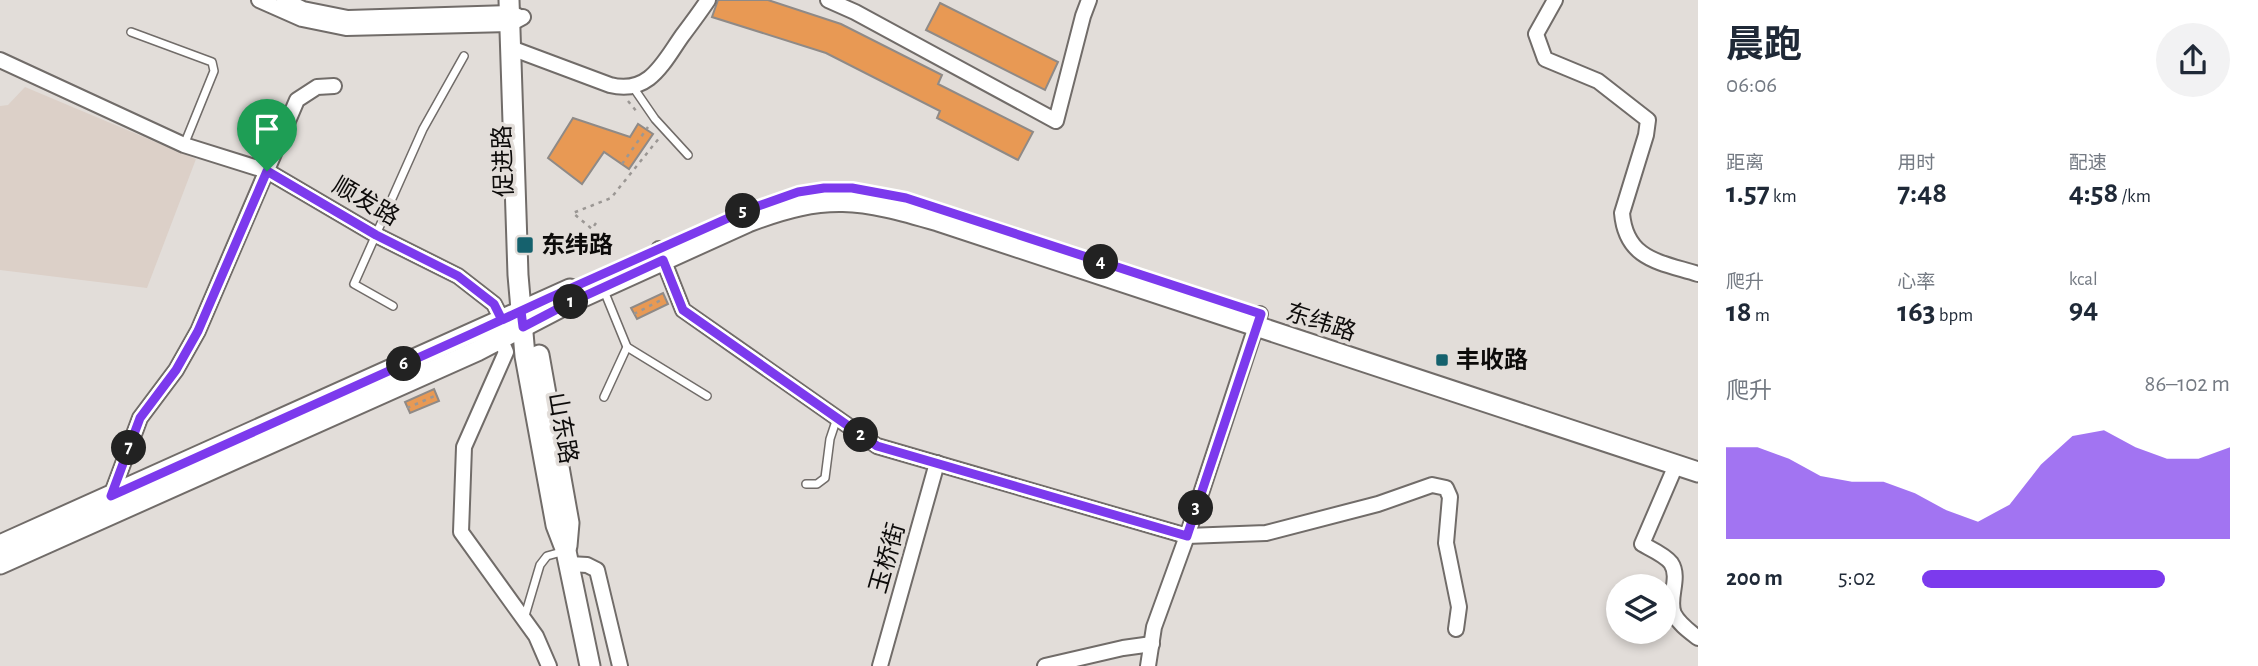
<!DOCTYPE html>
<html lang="zh">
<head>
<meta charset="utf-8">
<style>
	:root { --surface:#fff; --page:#f2f2f3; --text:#1f2937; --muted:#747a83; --accent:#7c3aed }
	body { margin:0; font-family:"Alegreya Sans","Noto Sans SC",sans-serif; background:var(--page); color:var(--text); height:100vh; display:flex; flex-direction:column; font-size:26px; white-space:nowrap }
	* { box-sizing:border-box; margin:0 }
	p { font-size:23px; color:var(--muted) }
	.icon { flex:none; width:38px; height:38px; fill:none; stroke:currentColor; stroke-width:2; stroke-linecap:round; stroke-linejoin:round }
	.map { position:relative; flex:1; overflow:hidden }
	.side { display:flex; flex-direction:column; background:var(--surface); width:560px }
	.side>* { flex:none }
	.controls { position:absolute; left:1606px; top:574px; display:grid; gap:14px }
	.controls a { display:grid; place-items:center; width:70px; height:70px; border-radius:50%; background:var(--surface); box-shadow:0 4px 10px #0003; font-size:35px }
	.pin { position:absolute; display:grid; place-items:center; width:60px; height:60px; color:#fff; margin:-72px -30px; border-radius:50% 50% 50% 0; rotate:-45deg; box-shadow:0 0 7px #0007 }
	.pin .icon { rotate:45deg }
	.km { position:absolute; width:35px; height:35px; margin:-18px; border-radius:50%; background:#222; color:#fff; font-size:19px; line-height:35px; text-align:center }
	.round { display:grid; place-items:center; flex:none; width:74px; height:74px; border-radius:37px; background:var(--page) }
	.head { display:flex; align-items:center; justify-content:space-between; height:119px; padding:0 28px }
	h1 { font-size:38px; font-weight:700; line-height:52px }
	.figures { display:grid; grid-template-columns:repeat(3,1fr); gap:10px; height:119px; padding:7px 28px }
	.figures div { display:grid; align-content:center }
	.figures b { font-size:30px; font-weight:700 }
	.figures small { font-size:19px; font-weight:400 }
	.figures p { font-size:19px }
	.chart { height:196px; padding:14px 28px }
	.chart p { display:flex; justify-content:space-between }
	.chart svg { width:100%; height:126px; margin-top:7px; fill:var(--accent); opacity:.7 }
	ul { padding:0 28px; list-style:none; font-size:23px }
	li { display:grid; grid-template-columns:112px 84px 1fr; align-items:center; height:52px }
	li i { height:18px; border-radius:9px; background:var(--accent) }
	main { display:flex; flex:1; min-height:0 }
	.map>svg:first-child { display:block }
</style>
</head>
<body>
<main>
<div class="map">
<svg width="1698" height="666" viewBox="0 0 1698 666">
	<rect width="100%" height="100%" fill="#e2ddd9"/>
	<!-- built -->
	<path fill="#dcd0c8" d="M25,87L196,159L147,288L0,270V106L8,105Z"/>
	<!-- building -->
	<g fill="#e89954" stroke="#8f8a87" stroke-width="2">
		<path d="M718,0H768L841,24L942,75L938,84L1033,132L1018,160L937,118L940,111L826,53L712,17Z"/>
		<path d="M940,3L1058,62L1045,90L926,30Z"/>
		<path d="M573,118L630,137L638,124L653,134L629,169L604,152L582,184L548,158Z"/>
		<path d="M663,293L668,304L637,319L631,308Z"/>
		<path d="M434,389L439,401L410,413L405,402Z"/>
	</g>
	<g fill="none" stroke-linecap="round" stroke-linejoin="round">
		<!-- service casing -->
		<g stroke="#716c69" stroke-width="10">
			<g id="service">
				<path d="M131,32L212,62L214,71L184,145"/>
				<path d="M633,87L655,119L688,155"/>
				<path d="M598,276L627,347L707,396"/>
				<path d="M393,306L354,284L423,129L464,56"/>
				<path d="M604,397L627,347"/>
				<path d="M806,484H817L825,478L830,439L837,418"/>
				<path d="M524,619L540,565L547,556L565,551"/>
			</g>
		</g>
		<!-- minor casing -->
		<g stroke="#716c69" stroke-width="18">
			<g id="minor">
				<path d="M259,0L302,19L346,28L510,24L523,17"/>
				<path d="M284,0L303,9L348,18L510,13L518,16"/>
				<path d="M828,0L855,12L1056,121L1083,16L1089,0"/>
				<path d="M1555,0L1536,34L1545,59L1598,81L1648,120L1646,135L1622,213C1626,260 1660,262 1698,274"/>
				<path d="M511,48L610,85C649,95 663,63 682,36C691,24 700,12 708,0"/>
				<path d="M0,60L184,145L267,171L376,235L458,276L494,304L502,320"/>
				<path d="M659,249L683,310L877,446L1187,536L1266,533L1378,504L1432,485L1446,488L1450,497L1446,543L1459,607L1456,629"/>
				<path d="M500,338L506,352L464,447L461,532L536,636L549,666"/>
				<path d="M1676,465L1642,544C1651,549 1665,555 1671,563C1681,578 1667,599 1674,614C1679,624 1689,631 1698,638"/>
				<path d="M111,496L140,418L176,370L198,331L297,100L317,87L334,86"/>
				<path d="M569,564L587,565L597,570L620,666"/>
				<path d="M880,666L937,463"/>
				<path d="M1045,666L1123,648L1152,644"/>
				<path d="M1148,666L1154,627L1187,536L1260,314"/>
			</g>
		</g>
		<!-- secondary casing -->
		<g stroke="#716c69" stroke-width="23">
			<g id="secondary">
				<path d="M509,0L518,275L525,356L556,525L566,551L590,666"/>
				<path d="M539,355L569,523L567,546"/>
				<path d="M0,545L570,289"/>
				<path d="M0,564L477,351L565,305L748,222C826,192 860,198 938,221L1698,472"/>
			</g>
		</g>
		<!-- path -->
		<g stroke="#9b9794" stroke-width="2.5" stroke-dasharray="3.5 5" stroke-linecap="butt">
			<path d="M628,101L637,112"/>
			<path d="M622,164L648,127"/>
			<path d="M596,223L592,229L573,213L611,198L660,137"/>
			<path d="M634,314L665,298"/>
			<path d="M407,408L437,395"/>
		</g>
		<!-- service -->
		<use href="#service" stroke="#fff" stroke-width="7"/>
		<!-- minor -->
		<use href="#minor" stroke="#fff" stroke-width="14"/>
		<!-- secondary -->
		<use href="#secondary" stroke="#fff" stroke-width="19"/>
	</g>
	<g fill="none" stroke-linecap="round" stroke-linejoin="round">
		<!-- route casing -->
		<g stroke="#fff" stroke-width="14">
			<path id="route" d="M267,171L376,235L458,276L494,304L502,320L521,311L523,327L565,305L663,260L683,310L877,446L1187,536L1261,314L906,198L852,188H824L798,192L744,211L549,298C523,310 497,322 471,334L111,496L140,418L176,370L198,331L267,171"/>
		</g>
		<!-- route -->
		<use href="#route" stroke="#7c3aed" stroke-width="9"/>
	</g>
	<!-- markers -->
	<g fill="#15616d" stroke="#e2ddd9" stroke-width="2.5">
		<rect x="516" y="236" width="18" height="18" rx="3.5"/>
		<rect x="1435" y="353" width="14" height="14" rx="3.5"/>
	</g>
	<g text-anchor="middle" stroke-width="7" stroke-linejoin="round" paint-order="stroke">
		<!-- street labels -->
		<g font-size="24" fill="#0d0b0a" stroke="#e2ddd9">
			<text transform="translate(503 161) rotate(-92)" y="8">促进路</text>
			<text transform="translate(366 201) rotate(30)" y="8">顺发路</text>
			<text transform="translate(1321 322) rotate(18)" y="8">东纬路</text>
			<text transform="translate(563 428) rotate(80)" y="8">山东路</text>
			<text transform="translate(887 558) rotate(-74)" y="8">玉桥街</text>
		</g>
		<!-- poi labels -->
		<g font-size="24" font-weight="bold" fill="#0d0b0a" stroke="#e2ddd9" text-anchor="start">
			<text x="541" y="253">东纬路</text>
			<text x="1456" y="368">丰收路</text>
		</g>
	</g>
</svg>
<div class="controls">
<a><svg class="icon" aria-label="layers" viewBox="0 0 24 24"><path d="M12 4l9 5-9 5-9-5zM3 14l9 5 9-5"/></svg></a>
</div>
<div class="pin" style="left:267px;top:171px;background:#1e9e55"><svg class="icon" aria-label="arrive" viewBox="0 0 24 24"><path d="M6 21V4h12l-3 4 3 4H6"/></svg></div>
<b class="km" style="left:571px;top:302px">1</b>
<b class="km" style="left:861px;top:435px">2</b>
<b class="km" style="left:1196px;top:508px">3</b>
<b class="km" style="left:1101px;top:262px">4</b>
<b class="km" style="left:743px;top:211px">5</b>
<b class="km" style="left:404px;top:364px">6</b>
<b class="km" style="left:129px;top:448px">7</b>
</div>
<section class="side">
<div class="head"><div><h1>晨跑</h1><p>06:06</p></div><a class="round"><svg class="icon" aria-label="share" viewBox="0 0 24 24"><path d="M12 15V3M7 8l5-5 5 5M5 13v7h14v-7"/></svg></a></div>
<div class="figures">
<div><p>距离</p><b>1.57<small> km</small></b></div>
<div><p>用时</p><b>7:48</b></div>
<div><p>配速</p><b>4:58<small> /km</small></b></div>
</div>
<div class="figures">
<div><p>爬升</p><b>18<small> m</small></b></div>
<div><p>心率</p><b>163<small> bpm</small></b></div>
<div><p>kcal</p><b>94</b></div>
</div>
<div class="chart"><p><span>爬升</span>86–102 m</p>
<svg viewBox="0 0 160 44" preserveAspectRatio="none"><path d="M0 44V12L10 12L20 16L30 22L40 24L50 24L60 28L70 34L80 38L90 32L100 18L110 8L120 6L130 12L140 16L150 16L160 12V44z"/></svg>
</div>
<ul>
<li><b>200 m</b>5:02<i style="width:79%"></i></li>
</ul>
</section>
</main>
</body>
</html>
